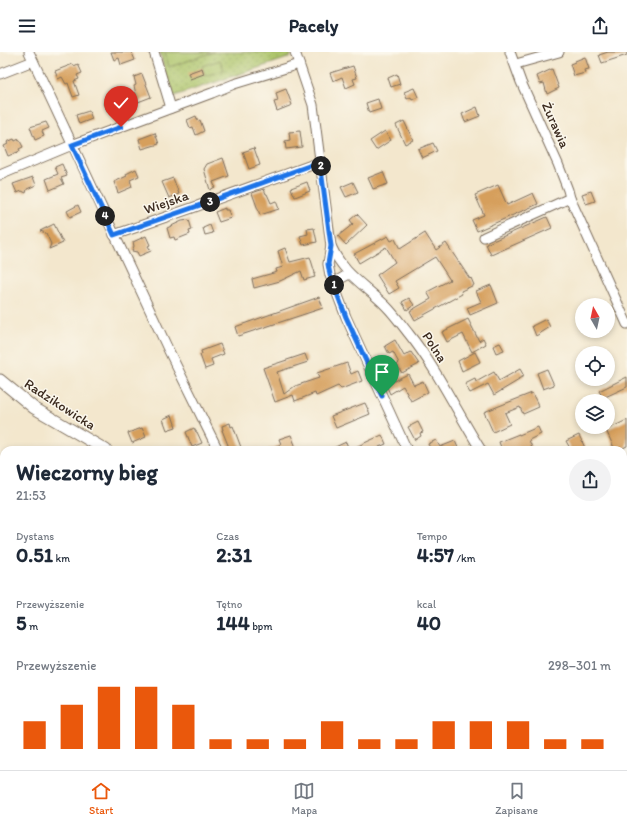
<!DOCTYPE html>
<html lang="pl">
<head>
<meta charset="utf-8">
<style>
	:root { --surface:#fff; --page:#f2f2f3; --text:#1f2937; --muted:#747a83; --line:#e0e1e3; --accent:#ea580c }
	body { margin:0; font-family:Itim,sans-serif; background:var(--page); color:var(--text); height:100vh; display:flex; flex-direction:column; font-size:15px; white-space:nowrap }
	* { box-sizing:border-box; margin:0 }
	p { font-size:13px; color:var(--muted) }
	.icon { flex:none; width:22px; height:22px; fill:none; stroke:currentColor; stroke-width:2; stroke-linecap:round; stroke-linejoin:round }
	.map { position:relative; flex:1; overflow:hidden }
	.side { position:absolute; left:0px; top:394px; width:627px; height:324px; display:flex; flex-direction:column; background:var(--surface); border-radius:12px 12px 0 0; box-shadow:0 2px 6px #0003 }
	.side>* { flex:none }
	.needle { width:26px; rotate:351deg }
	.fabs { position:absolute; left:575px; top:246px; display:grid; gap:8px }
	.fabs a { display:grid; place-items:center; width:40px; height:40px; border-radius:50%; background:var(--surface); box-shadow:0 2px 6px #0003; font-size:20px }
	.pin { position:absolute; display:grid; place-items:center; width:34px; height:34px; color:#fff; margin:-41px -17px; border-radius:50% 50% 50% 0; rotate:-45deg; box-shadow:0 0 4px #0007 }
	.pin .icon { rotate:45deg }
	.km { position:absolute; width:20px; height:20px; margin:-10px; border-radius:50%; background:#222; color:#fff; font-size:11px; line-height:20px; text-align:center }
	.round { display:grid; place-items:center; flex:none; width:42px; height:42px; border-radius:21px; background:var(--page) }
	.headline { display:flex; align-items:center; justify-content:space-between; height:68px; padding:0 16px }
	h1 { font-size:22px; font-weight:800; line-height:30px }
	.figures { display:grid; grid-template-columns:repeat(3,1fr); gap:6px; height:68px; padding:4px 16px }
	.figures div { display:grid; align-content:center }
	.figures b { font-size:20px; font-weight:800 }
	.figures small { font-size:11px; font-weight:400 }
	.figures p { font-size:11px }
	.chart { height:112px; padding:8px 16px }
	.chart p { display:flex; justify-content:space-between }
	.chart svg { width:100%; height:72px; margin-top:4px; stroke:var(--accent); stroke-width:6 }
	header { display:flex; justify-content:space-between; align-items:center; height:52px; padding:0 16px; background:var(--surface); font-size:18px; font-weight:800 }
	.tab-bar { display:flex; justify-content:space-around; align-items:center; height:56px; border-top:1px solid var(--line); background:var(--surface); font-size:11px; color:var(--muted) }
	.tab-bar a { display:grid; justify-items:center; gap:2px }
	.tab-bar .on { color:var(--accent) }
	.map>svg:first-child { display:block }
</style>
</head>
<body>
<header><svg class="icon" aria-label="menu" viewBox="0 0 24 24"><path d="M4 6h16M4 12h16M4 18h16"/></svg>Pacely<svg class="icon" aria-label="share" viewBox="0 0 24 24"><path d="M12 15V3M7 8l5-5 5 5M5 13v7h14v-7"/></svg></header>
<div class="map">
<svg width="627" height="718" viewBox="0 0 627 718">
	<defs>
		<pattern id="park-dots" width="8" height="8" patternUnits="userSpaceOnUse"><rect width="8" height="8" fill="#adc56b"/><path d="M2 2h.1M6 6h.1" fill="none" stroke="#96a95c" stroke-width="1.8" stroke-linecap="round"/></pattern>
	</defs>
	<rect width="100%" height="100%" fill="#fbf7ec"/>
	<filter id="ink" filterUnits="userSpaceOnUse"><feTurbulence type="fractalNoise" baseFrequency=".025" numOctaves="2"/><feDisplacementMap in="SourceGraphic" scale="8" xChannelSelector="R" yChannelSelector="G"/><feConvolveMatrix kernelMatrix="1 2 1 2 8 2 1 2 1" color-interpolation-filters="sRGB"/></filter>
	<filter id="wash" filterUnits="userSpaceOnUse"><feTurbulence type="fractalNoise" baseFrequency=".012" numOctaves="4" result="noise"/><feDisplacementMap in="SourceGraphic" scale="16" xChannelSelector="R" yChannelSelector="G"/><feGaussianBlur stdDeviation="0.9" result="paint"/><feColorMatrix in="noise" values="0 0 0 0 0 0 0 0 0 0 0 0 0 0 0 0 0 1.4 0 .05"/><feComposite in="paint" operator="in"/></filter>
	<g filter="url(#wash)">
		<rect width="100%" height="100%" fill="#f3e7cd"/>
		<!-- park -->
		<path fill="url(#park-dots)" stroke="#747844" d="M160,0H290L291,5L171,45Z"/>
		<!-- pitch -->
		<g fill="#adc56b" stroke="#747844">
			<path d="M165,0H214L169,15Z"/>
			<path d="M220,8L224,18L205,24L202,14Z"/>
		</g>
		<g id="blocks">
			<!-- building -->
			<g fill="#d69f5c">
				<path d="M111,0H133L132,1L135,8L121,13L119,6L114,8Z"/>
				<path d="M608,0H627V3L602,11L599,3Z"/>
				<path d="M585,5L589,17L584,18L585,21L574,24L570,12L575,10V9Z"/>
				<path d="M73,12L74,14L78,12L82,21L77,23L79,27L74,29L79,43L73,45L68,31L66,32L62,25L58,27L55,19Z"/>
				<path d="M353,14L357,26L353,27L355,32L346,36L342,25L333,29L330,21Z"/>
				<path d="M202,16L204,22L190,27L188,21Z"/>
				<path d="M552,17L559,36L547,42L544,31L540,32L537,24Z"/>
				<path d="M142,22L151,45L138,50L134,34L136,33L134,25Z"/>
				<path d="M397,22L400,32L391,35L388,26Z"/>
				<path d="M414,36L418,45L412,48L411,45L407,47L404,40Z"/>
				<path d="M286,37L292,53L277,59L274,50L278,49L276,41Z"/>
				<path d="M120,44L126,60L116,63L114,57L108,60L104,50Z"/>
				<path d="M378,47L381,57L369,61L366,51Z"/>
				<path d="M477,55L480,64L465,70L462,62Z"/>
				<path d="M89,59L92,67L79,72L76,63Z"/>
				<path d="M196,64L198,69L200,68L204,79L196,83L193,75L190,76L187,68Z"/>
				<path d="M404,69L413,88L405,92L396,73Z"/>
				<path d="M46,70L49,76L42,79L44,84L35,88L30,75Z"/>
				<path d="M300,79L302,95L286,97L285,89L290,88L289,80Z"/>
				<path d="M385,79L391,88L376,98L370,89Z"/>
				<path d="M155,81L159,92L142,97L139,87Z"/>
				<path d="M14,87L15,89L19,87L23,95L19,97L20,99L8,104L4,94L8,92L7,90Z"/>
				<path d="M433,91L437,99L422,106L418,97Z"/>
				<path d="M254,96L260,113L249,117L243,100Z"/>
				<path d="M223,106L229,124L213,130L215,135L210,138L204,117L207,112Z"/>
				<path d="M62,112L67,124L61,126L64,132L50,138L46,127L58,122L55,115Z"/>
				<path d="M136,117L139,124L130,128L132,135L118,141L114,130L127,124L126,122Z"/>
				<path d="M383,120L388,132L373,137L368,126Z"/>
				<path d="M33,125L36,133L27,137L26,141L22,139L17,141L13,132Z"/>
				<path d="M173,126L179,142L169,146L162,130Z"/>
				<path d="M307,130L310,139L295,145L291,136Z"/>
				<path d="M353,130L358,140L346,145L341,135Z"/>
				<path d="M498,133L507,153L533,141L538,152L477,179L472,168L484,163L475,143Z"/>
				<path d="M264,137L266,142H267L271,151L276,149L279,157L260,163L252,141Z"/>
				<path d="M591,139L595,149L586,152L582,142Z"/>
				<path d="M78,153L81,160L70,165L67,159Z"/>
				<path d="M225,156V158H228L231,166L219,170L215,160Z"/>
				<path d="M357,162L367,173L346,193L338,184L353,172L350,168Z"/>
				<path d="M547,165L552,176L491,203L486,192Z"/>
				<path d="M189,168L192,178L189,179L190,182L175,188L174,185L170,186L167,176L182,169Z"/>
				<path d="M54,172L63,191L49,197L51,192L46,181L40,179Z"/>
				<path d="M210,173L213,181L205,183L203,176Z"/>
				<path d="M314,176L317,190L303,193L300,184L308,182L307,177Z"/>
				<path d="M425,181L436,198L446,191L470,227L471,226L474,233L461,239L462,242L415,268L410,259L431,247L427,240L450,228L435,205L395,229L399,236L389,242L377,223L395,210L386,195L359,211L354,202L388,184L391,189L395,187L400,197Z"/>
				<path d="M146,184L150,193L148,194L151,199L139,204L137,200L132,199L134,194L133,190Z"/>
				<path d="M285,196L290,210L310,205L315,221L314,223L315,225L304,228L301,219L280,229L254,236L252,227L277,220L276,217L283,215L278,199Z"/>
				<path d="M491,233L498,251L470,263L467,256L481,250L476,239Z"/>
				<path d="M319,245L323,256L238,284L235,275Z"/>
				<path d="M409,246L414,253L407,258L402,250Z"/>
				<path d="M468,267L479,289L483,286L486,292L472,300L463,282L447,290L442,280Z"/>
				<path d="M546,267L550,275L536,284L532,274Z"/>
				<path d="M395,288L404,304L411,300L419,312L402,321L397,313L399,311L393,300L389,302L385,294Z"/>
				<path d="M500,291L504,298L496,301L493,294Z"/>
				<path d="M220,292L224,302L211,307L213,314L205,317L200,303L202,302L201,299Z"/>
				<path d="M475,300L480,310L462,319L458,309Z"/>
				<path d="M305,302L308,310L277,320L284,342L295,334L319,326L317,321L347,311L351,322L358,319L362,329L341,337L338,334L316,344L315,341L295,349L293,343L275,350L263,316Z"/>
				<path d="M520,317L524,324L518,327L519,328L494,343L488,332L470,341L465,332L475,327L476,330L494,320L499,329Z"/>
				<path d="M547,317L554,333L543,337L537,321Z"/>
				<path d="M408,322L414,333L423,329L428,340L411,349L403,334L390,342L386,333Z"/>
				<path d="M627,325V335L603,346L599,339Z"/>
				<path d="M532,341L539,355L523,362L520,355L505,361L510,372L493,380L484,360Z"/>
				<path d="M365,351L370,362L336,376L331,364Z"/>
				<path d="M172,363L176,375L167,378L163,367Z"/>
				<path d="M627,368V394L619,398H615L606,378Z"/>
				<path d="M418,370L423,380L420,381L421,384L415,388L408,375Z"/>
				<path d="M230,371L231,375L233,374L242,398H230L222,378H223L222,374Z"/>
				<path d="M538,375L541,382L529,388L533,398H502L499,390L519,382V383Z"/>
				<path d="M142,376L146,385L132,391L128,381Z"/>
				<path d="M194,376L196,380H197L202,391L192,395L186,380Z"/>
				<path d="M291,383L297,398H267L281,392L279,387Z"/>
				<path d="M382,383L386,392L379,395L380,398H329L346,390L349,398Z"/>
				<path d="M579,383L586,398H571L566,389Z"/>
				<path d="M436,388L440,395L455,389L459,398H431L428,392Z"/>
			</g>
		</g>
	</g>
	<g filter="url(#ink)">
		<use href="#blocks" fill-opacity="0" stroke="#7b6c5b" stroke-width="1"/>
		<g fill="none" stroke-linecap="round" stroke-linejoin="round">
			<!-- minor casing -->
			<g stroke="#7b6c5b" stroke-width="11">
				<g id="minor">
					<path d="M29,0L168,297L218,398"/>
					<path d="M154,0L171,56"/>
					<path d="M295,0L313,53L331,194L328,212L330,223L346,265L407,398"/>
					<path d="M510,0L521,30L558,112L568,138L570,146L627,272"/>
					<path d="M516,12L559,0"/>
					<path d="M0,22L33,9"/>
					<path d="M0,123L72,93L212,41L234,32L299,12"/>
					<path d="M114,183L192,156L320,110"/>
					<path d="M484,185L570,146"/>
					<path d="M331,194C343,222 365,233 386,254C394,262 401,272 409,282C437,317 457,360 481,398"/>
					<path d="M333,231L349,222"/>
					<path d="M623,510L627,508"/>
					<path d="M0,577L4,576"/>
					<path d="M0,639L4,643"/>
					<path d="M623,686L627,691"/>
					<path d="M81,714L86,718"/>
				</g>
			</g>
			<!-- tertiary casing -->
			<g stroke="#7b6c5b" stroke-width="13">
				<g id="tertiary">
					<path d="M0,328L34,356L106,398"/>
					<path d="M398,714L401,718"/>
					<path d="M186,718L219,716L237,718"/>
				</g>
			</g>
			<!-- minor -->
			<use href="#minor" stroke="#fff" stroke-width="9"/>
			<!-- tertiary -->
			<use href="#tertiary" stroke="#fff" stroke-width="11"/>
		</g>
	</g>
	<g fill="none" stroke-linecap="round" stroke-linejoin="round" filter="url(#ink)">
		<!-- route casing -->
		<g stroke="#fff" stroke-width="8">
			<path id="route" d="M121,75L72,93L114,183L192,156L320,110L331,194L328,212L330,223L346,265L382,344"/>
		</g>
		<!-- route -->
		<use href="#route" stroke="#1a73e8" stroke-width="5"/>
	</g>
	<g text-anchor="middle" stroke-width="3" stroke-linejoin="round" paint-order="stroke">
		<!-- street labels -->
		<g font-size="14" fill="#3b2a1e" stroke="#fbf7ec">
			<text transform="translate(556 73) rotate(66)" y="5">Żurawia</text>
			<text transform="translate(166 150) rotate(-19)" y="5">Wiejska</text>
			<text transform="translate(435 295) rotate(57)" y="5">Polna</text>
			<text transform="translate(60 352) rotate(33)" y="5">Radzikowicka</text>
		</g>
	</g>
</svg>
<div class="fabs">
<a><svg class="needle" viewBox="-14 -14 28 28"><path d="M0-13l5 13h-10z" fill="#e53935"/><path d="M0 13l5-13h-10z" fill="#747a83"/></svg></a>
<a><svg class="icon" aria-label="locate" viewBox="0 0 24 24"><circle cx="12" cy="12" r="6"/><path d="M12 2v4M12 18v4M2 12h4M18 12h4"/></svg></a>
<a><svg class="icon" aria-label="layers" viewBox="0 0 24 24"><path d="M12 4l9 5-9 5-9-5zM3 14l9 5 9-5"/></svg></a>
</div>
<div class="pin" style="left:382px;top:344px;background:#1e9e55"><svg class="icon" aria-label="arrive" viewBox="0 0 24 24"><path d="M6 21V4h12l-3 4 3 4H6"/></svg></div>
<div class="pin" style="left:121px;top:75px;background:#d93025"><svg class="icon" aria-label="check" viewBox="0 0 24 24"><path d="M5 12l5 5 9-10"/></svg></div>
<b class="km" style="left:334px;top:233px">1</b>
<b class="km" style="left:321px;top:114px">2</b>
<b class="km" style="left:210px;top:150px">3</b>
<b class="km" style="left:105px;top:164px">4</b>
<section class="side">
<div class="headline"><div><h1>Wieczorny bieg</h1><p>21:53</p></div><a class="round"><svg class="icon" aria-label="share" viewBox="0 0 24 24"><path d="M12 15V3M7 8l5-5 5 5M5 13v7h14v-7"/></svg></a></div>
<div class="figures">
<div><p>Dystans</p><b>0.51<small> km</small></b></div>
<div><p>Czas</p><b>2:31</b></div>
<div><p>Tempo</p><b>4:57<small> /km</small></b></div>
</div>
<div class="figures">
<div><p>Przewyższenie</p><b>5<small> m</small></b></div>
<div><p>Tętno</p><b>144<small> bpm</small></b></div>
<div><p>kcal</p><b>40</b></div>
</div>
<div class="chart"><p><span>Przewyższenie</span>298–301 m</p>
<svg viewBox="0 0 160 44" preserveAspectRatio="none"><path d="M5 44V27M15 44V17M25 44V6M35 44V6M45 44V17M55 44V38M65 44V38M75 44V38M85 44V27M95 44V38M105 44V38M115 44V27M125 44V27M135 44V27M145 44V38M155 44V38"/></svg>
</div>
</section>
</div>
<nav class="tab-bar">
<a class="on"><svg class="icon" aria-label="home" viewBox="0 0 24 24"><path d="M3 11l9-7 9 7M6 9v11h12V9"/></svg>Start</a>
<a><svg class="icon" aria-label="map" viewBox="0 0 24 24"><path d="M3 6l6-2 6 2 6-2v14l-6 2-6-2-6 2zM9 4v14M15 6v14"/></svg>Mapa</a>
<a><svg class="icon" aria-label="saved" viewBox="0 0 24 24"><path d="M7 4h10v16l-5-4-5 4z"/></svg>Zapisane</a>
</nav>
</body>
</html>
